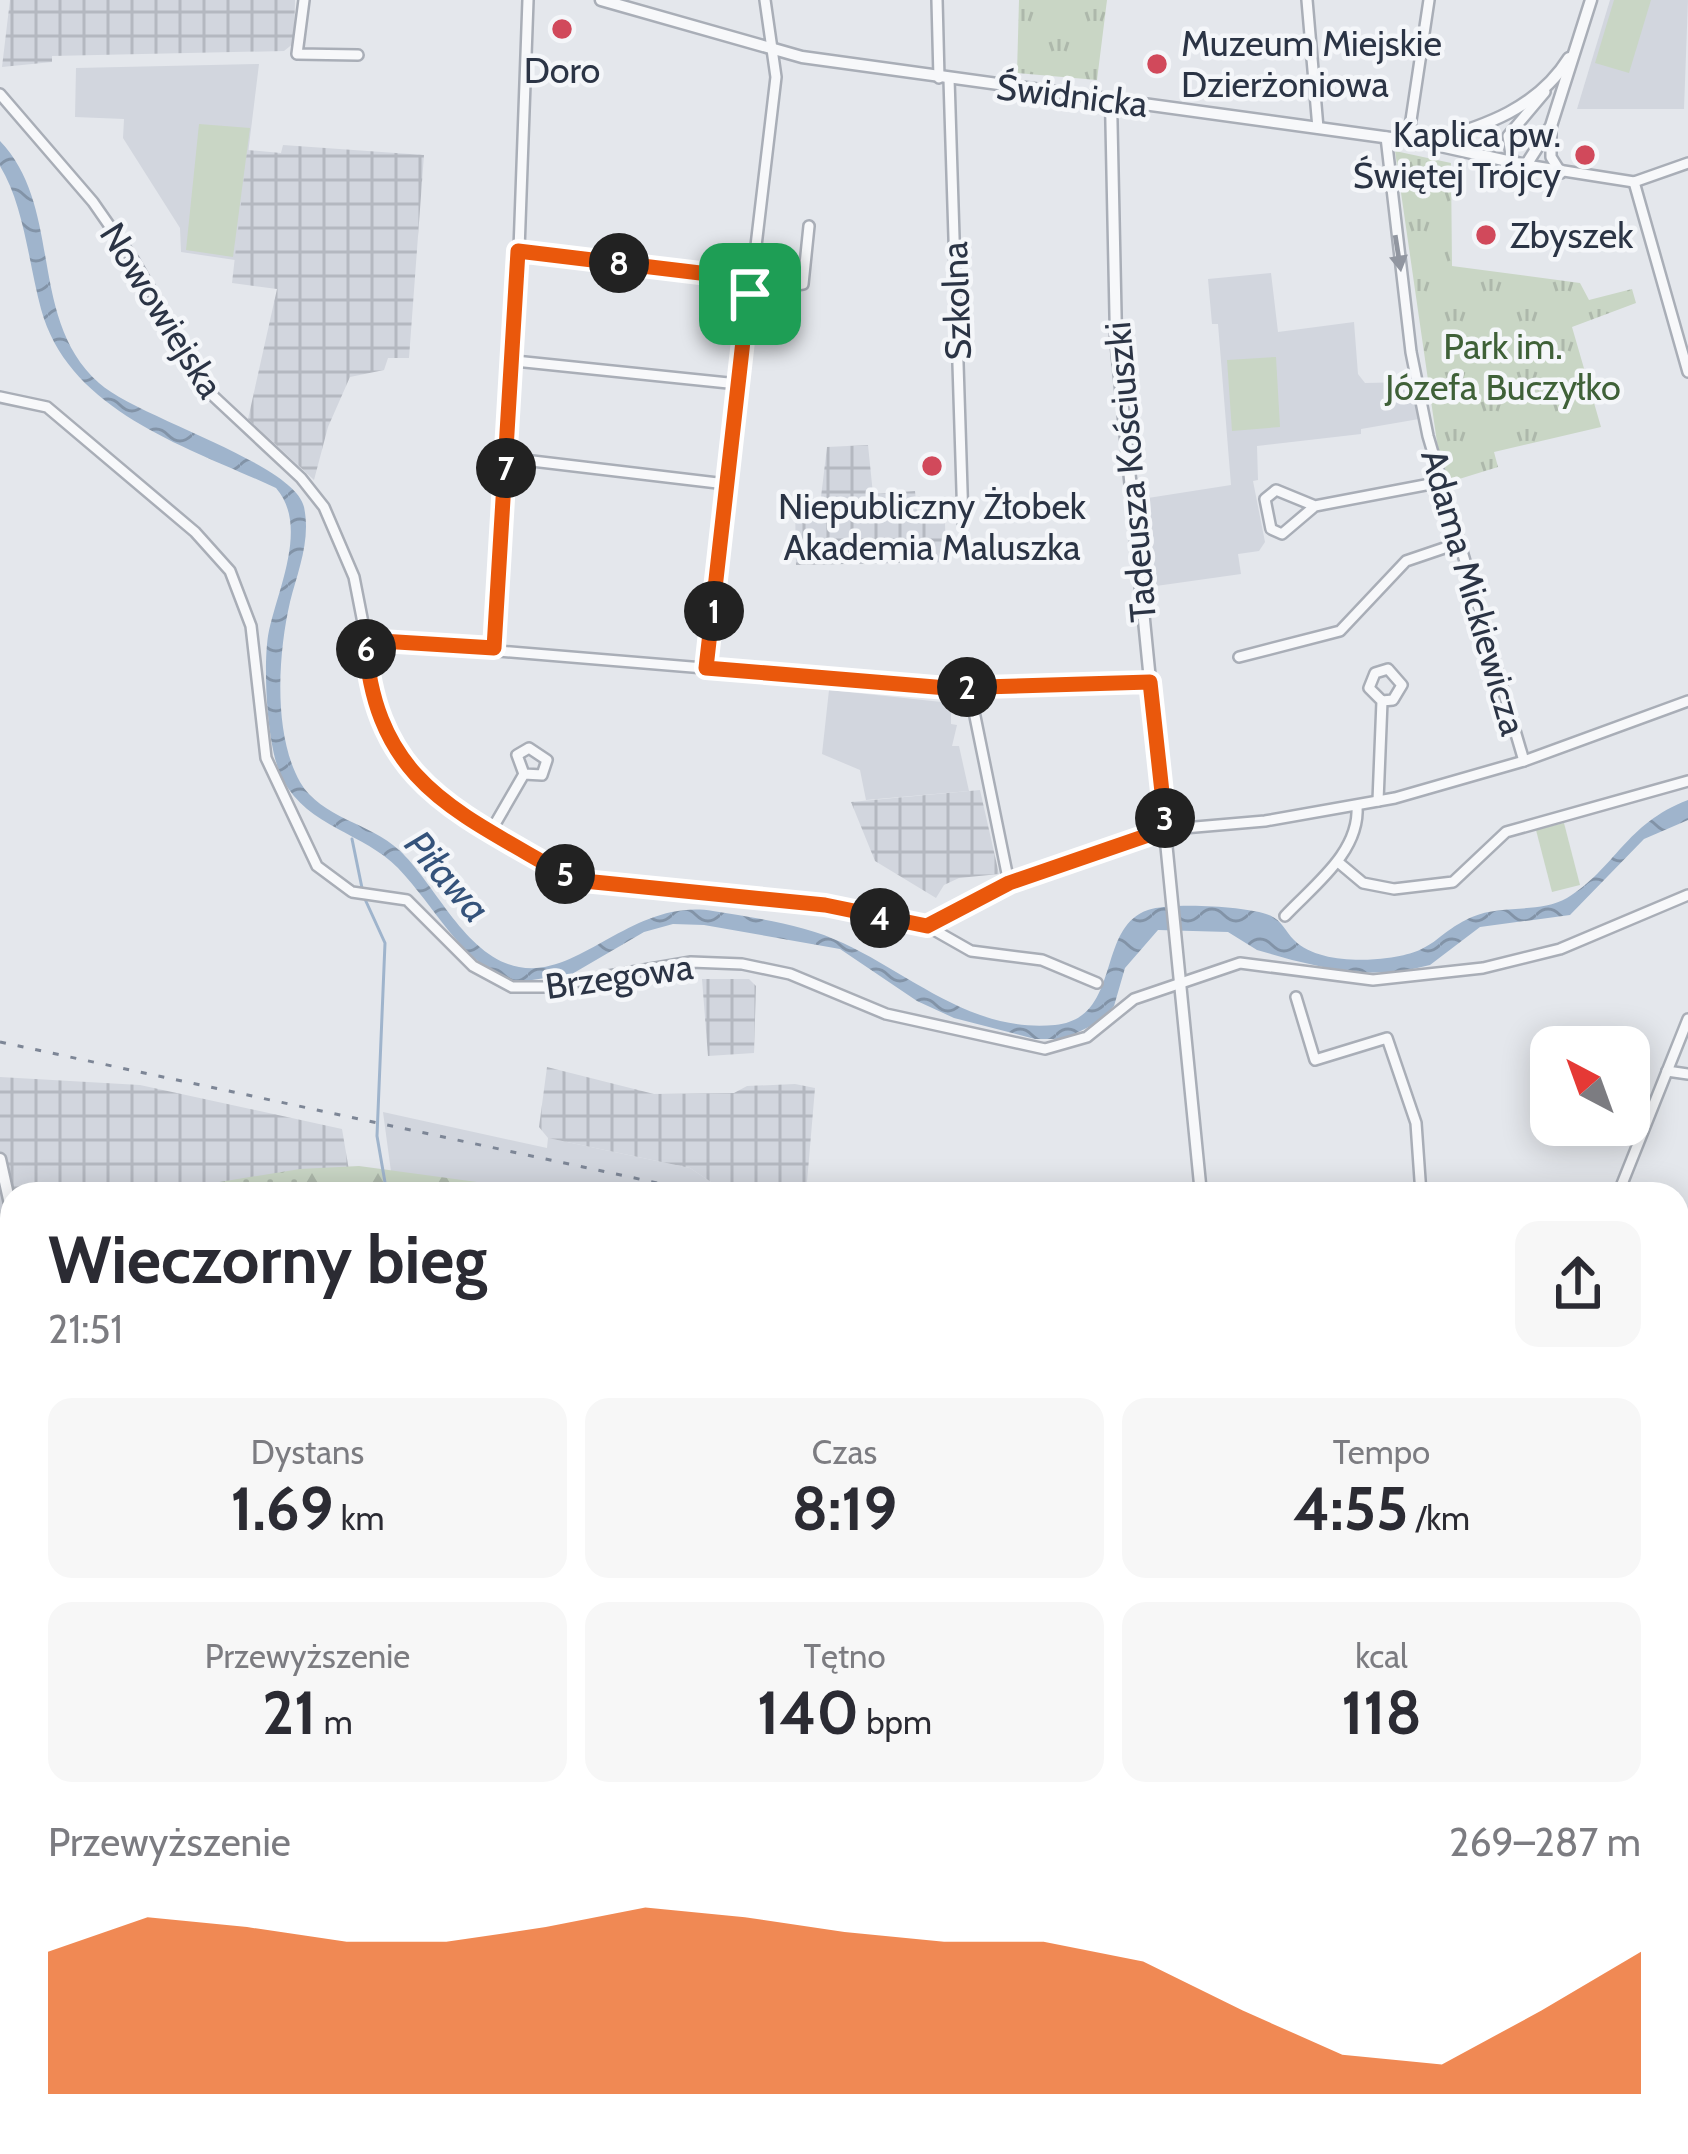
<!DOCTYPE html>
<html lang="pl">
<head>
<meta charset="utf-8">
<style>
	:root { --surface:#fff; --page:#f7f7f7; --text:#2b2b33; --muted:#7c7c81; --accent:#ea580c }
	body { margin:0; font-family:Cabin,sans-serif; background:var(--page); color:var(--text); height:100vh; display:flex; flex-direction:column; font-size:45px; white-space:nowrap }
	* { box-sizing:border-box; margin:0 }
	p { font-size:39px; color:var(--muted) }
	.icon { flex:none; width:66px; height:66px; fill:none; stroke:currentColor; stroke-width:2; stroke-linecap:round; stroke-linejoin:round }
	.map { position:relative; flex:1; overflow:hidden }
	.details { position:absolute; left:0px; top:1182px; width:1689px; height:972px; display:flex; flex-direction:column; background:var(--surface); border-radius:36px 36px 0 0; box-shadow:0 6px 30px #0003 }
	.details>* { flex:none }
	.needle { width:78px; rotate:319deg }
	.buttons { position:absolute; left:1530px; top:1026px; display:grid; gap:24px }
	.buttons a { display:grid; place-items:center; width:120px; height:120px; border-radius:24px; background:var(--surface); box-shadow:0 6px 30px #0003; font-size:60px }
	.pin { position:absolute; display:grid; place-items:center; width:102px; height:102px; color:#fff; margin:-51px; border-radius:24px; box-shadow:0 6px 18px #0006 }
	.km { position:absolute; width:60px; height:60px; margin:-30px; border-radius:50%; background:#222; color:#fff; font-size:33px; line-height:60px; text-align:center }
	.round { display:grid; place-items:center; flex:none; width:126px; height:126px; border-radius:24px; background:var(--page) }
	.head { display:flex; align-items:center; justify-content:space-between; height:204px; padding:0 48px }
	h1 { font-size:66px; font-weight:800; line-height:90px }
	.metrics { display:grid; grid-template-columns:repeat(3,1fr); gap:18px; height:204px; padding:12px 48px }
	.metrics div { display:grid; align-content:center; border-radius:24px; background:var(--page); text-align:center }
	.metrics b { font-size:60px; font-weight:800 }
	.metrics small { font-size:33px; font-weight:400 }
	.metrics p { font-size:33px }
	.chart { height:336px; padding:24px 48px }
	.chart p { display:flex; justify-content:space-between }
	.chart svg { width:100%; height:216px; margin-top:12px; fill:var(--accent); opacity:.7 }
	.map>svg:first-child { display:block }
</style>
</head>
<body>
<div class="map">
<svg width="1688" height="2154" viewBox="0 0 1688 2154">
	<defs>
		<pattern id="industrial-grid" width="8" height="8" patternUnits="userSpaceOnUse" patternTransform="scale(3)"><rect width="8" height="8" fill="#d2d6de"/><path d="M0 4h8M4 0v8" fill="none" stroke="#b4b8c0"/></pattern>
		<pattern id="grass-dots" width="8" height="8" patternUnits="userSpaceOnUse" patternTransform="scale(3)"><rect width="8" height="8" fill="#c9d6c5"/><path d="M2 2h.1M6 6h.1" fill="none" stroke="#adb8ab" stroke-width="1.8" stroke-linecap="round"/></pattern>
		<pattern id="forest-firs" width="22" height="20" patternUnits="userSpaceOnUse" patternTransform="scale(3)"><rect width="22" height="20" fill="#c9d6c5"/><path d="M5 1l3.5 6h-7zM16 11l3.5 6h-7z" fill="#adb8ab"/></pattern>
		<pattern id="park-tufts" width="24" height="20" patternUnits="userSpaceOnUse" patternTransform="scale(3)"><rect width="24" height="20" fill="#c9d6c5"/><path d="M3 7l-1-3M5 7V3M7 7l1-3M15 17l-1-3M17 17v-4M19 17l1-3" fill="none" stroke="#adb8ab"/></pattern>
		<pattern id="water-waves" width="16" height="10" patternUnits="userSpaceOnUse" patternTransform="scale(3)"><rect width="16" height="10" fill="#9fb4cc"/><path d="M0 5q4-4 8 0t8 0" fill="none" stroke="#8293a7"/></pattern>
	</defs>
	<rect width="100%" height="100%" fill="#e4e7ec"/>
	<!-- built -->
	<g fill="#d2d6de">
		<path d="M1610,0H1688L1684,109H1577Z"/>
		<path d="M259,64L235,260L181,252L180,228L123,138L124,119L75,117L76,68Z"/>
		<path d="M1271,273L1278,332L1354,322L1358,374L1365,383L1411,382L1419,419L1361,429V434L1257,446L1258,480L1253,481L1265,542L1259,551L1238,554L1241,574L1156,586L1148,498L1231,485L1218,324H1212L1208,279Z"/>
		<path d="M829,690L951,703V724L957,725L952,746H959L969,791L866,800L860,770L822,754Z"/>
		<path d="M383,1112L547,1148L548,1138L690,1168L714,1184L763,1194H394Z"/>
		<path d="M1677,1352L1688,1354V1578L1677,1575Z"/>
	</g>
	<!-- industrial -->
	<g fill="url(#industrial-grid)">
		<path d="M10,0H295L294,43L284,51L52,56V62L2,67Z"/>
		<path d="M283,145L424,155L409,358H388L384,370L350,377L328,427L314,480L248,419L277,289L232,283L247,150L281,153Z"/>
		<path d="M868,445L873,494L915,491L918,522H945L946,562L796,565L795,501L821,497L827,447Z"/>
		<path d="M980,790L999,874L959,878L944,885L936,898L875,861L851,802Z"/>
		<path d="M702,979H749L756,986L754,1053L708,1056Z"/>
		<path d="M547,1067L654,1094L734,1093L747,1086L795,1084L815,1088L806,1194H764L714,1184L690,1168L548,1138L539,1127Z"/>
		<path d="M0,1077L140,1085L342,1129L353,1194H12V2142H795L788,2154H0Z"/>
		<path d="M1677,1704L1688,1712V1869L1677,1881Z"/>
		<path d="M1198,2142H1445L1436,2154H1191Z"/>
	</g>
	<!-- grass -->
	<path fill="url(#grass-dots)" d="M300,1169V1194H198L195,1186Z"/>
	<!-- forest -->
	<path fill="url(#forest-firs)" d="M359,1166L566,1194H300V1169Z"/>
	<!-- park -->
	<g fill="url(#park-tufts)">
		<path d="M1019,0H1107L1097,80L1017,73Z"/>
		<path d="M1395,151L1451,163L1452,266L1580,283L1589,300L1632,289L1636,303L1572,327L1601,427L1494,452L1498,467L1443,484Z"/>
	</g>
	<!-- pitch -->
	<g fill="#c9d6c5">
		<path d="M1614,0H1651L1629,73L1595,63Z"/>
		<path d="M199,124L250,128L233,257L186,250Z"/>
		<path d="M1276,357L1280,427L1232,431L1227,360Z"/>
		<path d="M1564,823L1580,885L1552,892L1536,830Z"/>
	</g>
	<!-- water -->
	<path fill="url(#water-waves)" d="M0,141C64,208 27,319 99,383C138,418 294,463 304,507C311,540 298,571 290,602C278,654 273,734 300,782C321,818 370,823 399,850C436,884 465,957 519,967C580,979 633,898 713,911C755,918 804,924 843,943C912,975 972,1033 1055,1025C1123,1018 1095,928 1148,910C1170,902 1247,906 1269,915C1282,920 1285,931 1294,940C1315,961 1359,962 1387,958C1437,952 1434,934 1472,917C1501,904 1539,914 1567,898C1616,868 1625,824 1688,800V820L1644,839L1570,915L1480,927L1430,965L1400,972L1349,973L1292,960L1257,950L1228,932L1158,930L1125,968L1114,1006L1099,1022L1064,1039H1035L954,1018L917,1001L840,949L704,925L673,924L644,932L572,974L512,983C458,958 437,909 398,868C364,833 308,827 283,780C267,751 263,670 268,636C276,592 310,527 276,488C188,447 69,412 41,309C29,265 24,205 0,166Z"/>
	<g fill="none" stroke-linecap="round" stroke-linejoin="round">
		<!-- stream -->
		<g stroke="#9fb4cc" stroke-width="3">
			<path d="M352,839L362,888"/>
			<path d="M364,897L385,943L377,1136L387,1194"/>
			<path d="M571,2154L579,2142"/>
		</g>
		<!-- minor casing -->
		<g stroke="#a9aeb7" stroke-width="14">
			<g id="minor">
				<path d="M304,0L297,54L358,55"/>
				<path d="M937,0L939,78"/>
				<path d="M1307,0L1318,128"/>
				<path d="M949,79L963,522"/>
				<path d="M0,94L93,202L134,261L210,393L301,478L324,507L354,577L382,720L415,780L491,831L584,881L825,905L927,926L1009,883L1149,831L1265,821L1395,798L1524,761L1688,701"/>
				<path d="M1551,127V157L1561,173"/>
				<path d="M1386,137L1411,352L1428,436L1524,761"/>
				<path d="M1408,140L1429,0"/>
				<path d="M1512,160L1508,136L1545,92"/>
				<path d="M1526,165L1634,182L1688,163"/>
				<path d="M1634,182L1688,372"/>
				<path d="M519,252L650,265L784,287L803,284L809,226"/>
				<path d="M515,361L738,384"/>
				<path d="M0,397L47,407L195,532L230,571L251,626L266,758L317,866L352,892L407,900L473,966L512,987H544L691,962L742,964L790,974L886,1014L1045,1049L1087,1037L1134,999L1240,963L1373,980L1483,968L1560,949L1688,895"/>
				<path d="M507,458L726,484"/>
				<path d="M1315,506L1282,534L1271,529L1265,499L1276,490L1315,506L1441,482"/>
				<path d="M365,640L947,688L1150,682"/>
				<path d="M494,648L515,361L528,0"/>
				<path d="M1239,657L1340,631L1406,561L1459,543"/>
				<path d="M706,668L776,77L765,0"/>
				<path d="M969,687L1009,883"/>
				<path d="M1378,801L1382,701L1369,688L1375,673L1388,669L1402,685L1393,700L1382,701"/>
				<path d="M491,831L524,774L517,755L529,748L547,760L542,775L524,774"/>
				<path d="M1338,862L1363,883L1394,889L1453,882L1506,832L1688,781"/>
				<path d="M1285,916C1314,885 1360,852 1357,806"/>
				<path d="M927,926L971,951L1042,960L1097,983"/>
				<path d="M1296,997L1315,1060L1387,1038L1416,1123L1421,1194"/>
				<path d="M1667,1071L1688,1074"/>
				<path d="M1618,1194L1688,1019"/>
				<path d="M0,1805L12,1799"/>
				<path d="M1677,1934L1688,1921"/>
				<path d="M883,2142L890,2154"/>
			</g>
		</g>
		<!-- tertiary casing -->
		<g stroke="#a9aeb7" stroke-width="15">
			<g id="tertiary">
				<path d="M601,0L802,57L1427,143L1526,165L1551,126L1591,0"/>
				<path d="M1111,100L1116,338L1201,1194"/>
				<path d="M1430,142C1485,126 1538,108 1569,58"/>
				<path d="M0,1159L12,1213"/>
				<path d="M1677,1231L1688,1232"/>
				<path d="M0,1250L12,1246"/>
				<path d="M603,2154L611,2142"/>
			</g>
		</g>
		<!-- minor -->
		<use href="#minor" stroke="#f7f8fa" stroke-width="9"/>
		<!-- tertiary -->
		<use href="#tertiary" stroke="#f7f8fa" stroke-width="10"/>
		<!-- rail -->
		<g stroke="#7d8696" stroke-width="3" stroke-dasharray="6 12" stroke-linecap="butt">
			<path d="M0,1042L709,1194"/>
			<path d="M1677,1401L1688,1403"/>
			<path d="M1677,1428L1688,1430"/>
		</g>
	</g>
	<!-- one-way arrows -->
	<defs><path id="oneway-solid" d="M-6-.8H1V-3.2L6.5 0L1 3.2V.8H-6Z" transform="scale(3)"/></defs>
	<use fill="#9196a0" href="#oneway-solid" transform="translate(1398 253) rotate(81)"/>
	<g fill="none" stroke-linecap="round" stroke-linejoin="round">
		<!-- route casing -->
		<g stroke="#fff" stroke-width="24">
			<path id="route" d="M518,251L750,279L706,668L947,688L1150,682L1166,829L1009,883L927,926L825,905L584,881L560,872C452,809 375,780 365,640L494,648Z"/>
		</g>
		<!-- route -->
		<use href="#route" stroke="#ea580c" stroke-width="15"/>
	</g>
	<!-- markers -->
	<g fill="#d1495b" stroke="#f4f6f9" stroke-width="4.5">
		<circle cx="562" cy="29" r="12"/>
		<circle cx="1157" cy="64" r="12"/>
		<circle cx="1585" cy="155" r="12"/>
		<circle cx="1486" cy="235" r="12"/>
		<circle cx="932" cy="466" r="12"/>
	</g>
	<g text-anchor="middle" stroke-width="9" stroke-linejoin="round" paint-order="stroke">
		<!-- poi labels -->
		<g font-size="36" fill="#2b3445" stroke="#f4f6f9" text-anchor="start">
			<text x="1181" y="56">Muzeum Miejskie<tspan x="1181" dy="41">Dzierżoniowa</tspan></text>
			<text x="562" y="83" text-anchor="middle">Doro</text>
			<text x="1561" y="147" text-anchor="end">Kaplica pw.<tspan x="1561" dy="41">Świętej Trójcy</tspan></text>
			<text x="1510" y="248">Zbyszek</text>
			<text x="932" y="519" text-anchor="middle">Niepubliczny Żłobek<tspan x="932" dy="41">Akademia Maluszka</tspan></text>
		</g>
		<!-- street labels -->
		<g font-size="36" fill="#2b3445" stroke="#f4f6f9">
			<text transform="translate(1072 95) rotate(7)" y="13">Świdnicka</text>
			<text transform="translate(956 301) rotate(-92)" y="13">Szkolna</text>
			<text transform="translate(162 310) rotate(58)" y="13">Nowowiejska</text>
			<text transform="translate(1130 472) rotate(-95)" y="13">Tadeusza Kościuszki</text>
			<text transform="translate(1474 592) rotate(74)" y="13">Adama Mickiewicza</text>
			<text transform="translate(619 976) rotate(-8)" y="13">Brzegowa</text>
		</g>
		<!-- park labels -->
		<g font-size="36" fill="#3f6138" stroke="#f4f6f9">
			<text x="1503" y="359">Park im.<tspan x="1503" dy="41">Józefa Buczyłko</tspan></text>
		</g>
		<!-- water labels -->
		<g font-size="39" font-style="italic" fill="#34527a" stroke="#f4f6f9">
			<text transform="translate(448 876) rotate(49)" y="14">Piława</text>
		</g>
	</g>
</svg>
<div class="buttons">
<a><svg class="needle" viewBox="-14 -14 28 28"><path d="M0-13l5 13h-10z" fill="#e53935"/><path d="M0 13l5-13h-10z" fill="#7c7c81"/></svg></a>
</div>
<div class="pin" style="left:750px;top:294px;background:#1e9e55"><svg class="icon" aria-label="arrive" viewBox="0 0 24 24"><path d="M6 21V4h12l-3 4 3 4H6"/></svg></div>
<b class="km" style="left:714px;top:611px">1</b>
<b class="km" style="left:967px;top:687px">2</b>
<b class="km" style="left:1165px;top:818px">3</b>
<b class="km" style="left:880px;top:918px">4</b>
<b class="km" style="left:565px;top:874px">5</b>
<b class="km" style="left:366px;top:649px">6</b>
<b class="km" style="left:506px;top:468px">7</b>
<b class="km" style="left:619px;top:263px">8</b>
<section class="details">
<div class="head"><div><h1>Wieczorny bieg</h1><p>21:51</p></div><a class="round"><svg class="icon" aria-label="share" viewBox="0 0 24 24"><path d="M12 15V3M7 8l5-5 5 5M5 13v7h14v-7"/></svg></a></div>
<div class="metrics">
<div><p>Dystans</p><b>1.69<small> km</small></b></div>
<div><p>Czas</p><b>8:19</b></div>
<div><p>Tempo</p><b>4:55<small> /km</small></b></div>
</div>
<div class="metrics">
<div><p>Przewyższenie</p><b>21<small> m</small></b></div>
<div><p>Tętno</p><b>140<small> bpm</small></b></div>
<div><p>kcal</p><b>118</b></div>
</div>
<div class="chart"><p><span>Przewyższenie</span>269–287 m</p>
<svg viewBox="0 0 160 44" preserveAspectRatio="none"><path d="M0 44V15L10 8L20 10L30 13L40 13L50 10L60 6L70 8L80 11L90 13L100 13L110 17L120 27L130 36L140 38L150 27L160 15V44z"/></svg>
</div>
</section>
</div>
</body>
</html>
